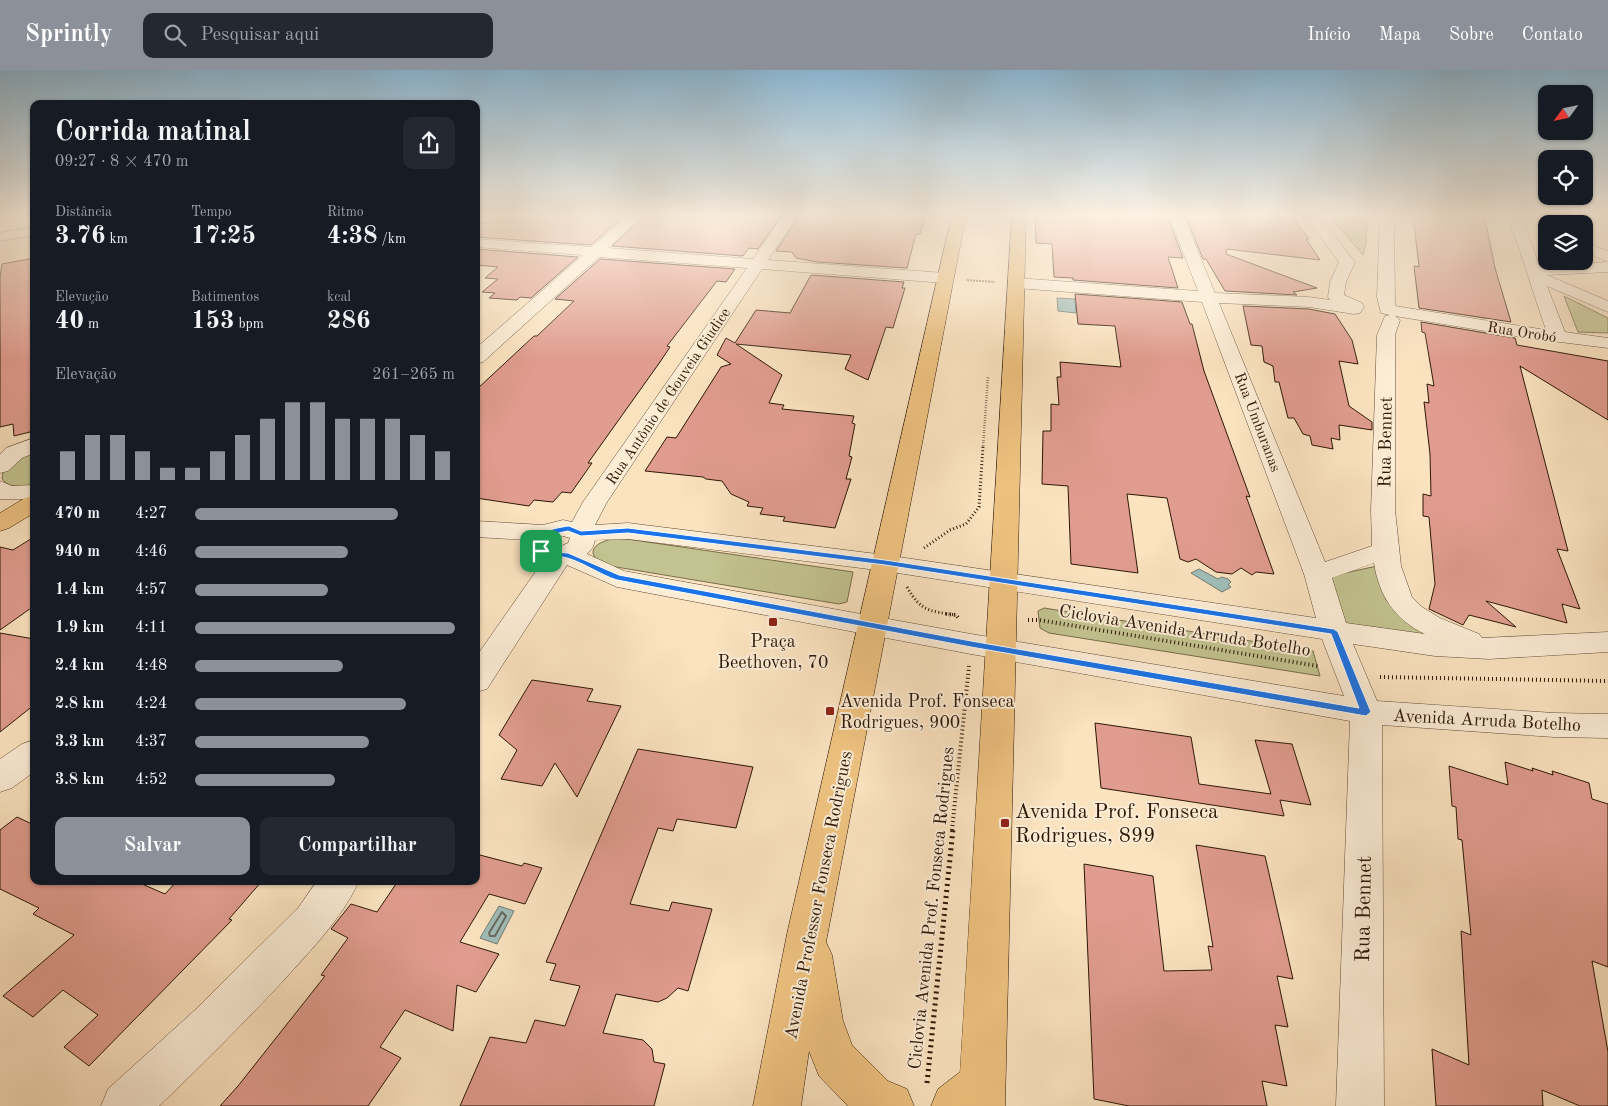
<!DOCTYPE html>
<html lang="pt">
<head>
<meta charset="utf-8">
<style>
	:root { --surface:#171b24; --page:#242831; --text:#f1f3f6; --muted:#9ea1a6; --accent:#8c9099 }
	body { margin:0; font-family:"Old Standard TT",serif; background:var(--page); color:var(--text); height:100vh; display:flex; flex-direction:column; font-size:19px; white-space:nowrap }
	* { box-sizing:border-box; margin:0 }
	p { font-size:16px; color:var(--muted) }
	.icon { flex:none; width:28px; height:28px; fill:none; stroke:currentColor; stroke-width:2; stroke-linecap:round; stroke-linejoin:round }
	.map { position:relative; flex:1; overflow:hidden }
	.drawer { position:absolute; left:30px; top:30px; width:450px; height:785px; display:flex; flex-direction:column; background:var(--surface); border-radius:10px; box-shadow:0 1px 4px #0004 }
	.drawer>* { flex:none }
	.needle { width:32px; rotate:237deg }
	.tools { position:absolute; left:1538px; top:15px; display:grid; gap:10px }
	.tools a { display:grid; place-items:center; width:55px; height:55px; border-radius:10px; background:var(--surface); box-shadow:0 1px 4px #0004; font-size:25px }
	.pin { position:absolute; display:grid; place-items:center; width:42px; height:42px; color:#fff; margin:-21px; border-radius:10px; box-shadow:0 2px 8px #0006 }
	.round { display:grid; place-items:center; flex:none; width:52px; height:52px; border-radius:10px; background:var(--page) }
	.headline { display:flex; align-items:center; justify-content:space-between; height:85px; padding:0 25px }
	h1 { font-size:28px; font-weight:700; line-height:38px }
	.metrics { display:grid; grid-template-columns:repeat(3,1fr); gap:8px; height:85px; padding:5px 25px }
	.metrics div { display:grid; align-content:center }
	.metrics b { font-size:25px; font-weight:700 }
	.metrics small { font-size:14px; font-weight:400 }
	.metrics p { font-size:14px }
	.chart { height:140px; padding:10px 25px }
	.chart p { display:flex; justify-content:space-between }
	.chart svg { width:100%; height:90px; margin-top:5px; stroke:var(--accent); stroke-width:6 }
	.button { display:flex; gap:10px; margin-top:auto; padding:10px 25px }
	.button a { flex:1; height:58px; border-radius:10px; background:var(--accent); color:#fff; font-size:20px; font-weight:700; line-height:58px; text-align:center }
	.button a+a { background:var(--page); color:var(--text) }
	ul { padding:0 25px; list-style:none; font-size:16px }
	li { display:grid; grid-template-columns:80px 60px 1fr; align-items:center; height:38px }
	li i { height:12px; border-radius:6px; background:var(--accent) }
	header { display:flex; align-items:center; gap:30px; box-sizing:border-box; height:70px; padding:0 25px; background:var(--accent); color:#fff }
	header strong { font-size:24px }
	nav { display:flex; gap:28px; margin-inline-start:auto; font-size:18px }
	.search { width:350px; height:45px; background:var(--page); display:flex; align-items:center; gap:12px; box-sizing:border-box; padding:0 18px; border-radius:10px; color:var(--muted); font-size:19px }
	.map>svg:first-child { display:block }
</style>
</head>
<body>
<header>
<strong>Sprintly</strong>
<div class="search"><svg class="icon" aria-label="search" viewBox="0 0 24 24"><circle cx="10" cy="10" r="6"/><path d="M15 15l6 6"/></svg>Pesquisar aqui</div>
<nav><a>Início</a><a>Mapa</a><a>Sobre</a><a>Contato</a></nav>
</header>
<div class="map">
<svg width="1608" height="1036" viewBox="0 0 1608 1036">
	<rect width="100%" height="100%" fill="#fbe3c0"/>
	<filter id="stains"><feTurbulence type="fractalNoise" baseFrequency=".004" numOctaves="4"/><feColorMatrix values="0 0 0 0 .2 0 0 0 0 .09 0 0 0 0 .02 0 0 0 .5 -.17"/></filter>
	<radialGradient id="worn" r=".72"><stop offset=".6" stop-color="#630" stop-opacity="0"/><stop offset="1" stop-color="#630" stop-opacity=".3"/></radialGradient>
	<!-- green -->
	<g fill="#c2c390" stroke="#786d4b">
		<path d="M1329,145H1367L1366,174L1363,185Z"/>
		<path d="M1564,226L1608,248V263L1578,262Z"/>
		<path d="M34,379V414C22,417 10,419 2,409L3,402Z"/>
		<path d="M620,468L853,502L847,532L839,534L604,495C579,480 602,469 620,468Z"/>
		<path d="M1377,496L1386,530L1406,547L1453,574L1346,555L1322,508Z"/>
		<path d="M1044,538L1313,581L1320,606L1049,563L1040,558L1038,541Z"/>
	</g>
	<!-- water -->
	<g fill="#a0bdb9" stroke="#727b71">
		<path d="M1057,228L1075,229L1076,243L1058,241Z"/>
		<path d="M1199,499L1218,509L1222,507L1228,509L1231,512L1228,515L1231,517L1222,522L1191,503Z"/>
		<path d="M499,836L514,841L497,874L480,868Z"/>
	</g>
	<g fill="none" stroke-linecap="round" stroke-linejoin="round">
		<!-- shore -->
		<path stroke="#676a60" stroke-width="2" d="M502,842L506,846L495,866H490L489,863Z"/>
	</g>
	<!-- building -->
	<g fill="#e09c8e" stroke="#2e1706">
		<path d="M497,145H626L591,175L476,167V153H486Z"/>
		<path d="M646,145H782L758,179L749,178L743,186L612,176Z"/>
		<path d="M800,145H925L920,164H916L907,198L817,192L796,188L792,182L776,181Z"/>
		<path d="M1035,145H1167L1183,188L1168,187L1178,218L1073,210V208L1054,207L1052,174L1036,173Z"/>
		<path d="M1185,145H1291L1309,169H1306L1320,190L1227,179L1226,184L1317,218L1293,222L1297,225L1225,221L1206,189H1203Z"/>
		<path d="M1413,145H1456L1485,149L1495,198L1511,252L1419,238L1414,196L1419,197Z"/>
		<path d="M476,179L578,187L531,228L520,227L517,230L489,228L495,223L482,222L498,209L485,208L498,197L476,195Z"/>
		<path d="M34,188V361L14,366L13,354L0,357V207L2,194Z"/>
		<path d="M600,189L735,199L726,212L717,211L667,276L670,277L660,292L588,393H592L571,423L562,422L553,432L534,430L529,436L476,428V320L534,266H537L574,231L555,229Z"/>
		<path d="M811,205L904,212L902,218H905L893,258L886,257L868,310L845,299L851,285L736,274L782,305L769,333L784,335L782,339L854,346L852,353L855,354L849,386L852,387L846,409H851L835,458L783,451L785,447L760,444L763,438L747,436L749,432L731,424L722,411L706,409L703,407L645,401L667,367L676,368L721,297L731,294L717,285L726,268L735,273L756,240L790,243Z"/>
		<path d="M1075,224L1182,232L1190,254H1192L1204,301L1250,427L1246,426L1274,504L1256,502L1252,505L1241,498L1232,504L1216,502L1196,489L1188,492L1180,489L1167,428L1127,424L1138,503L1071,494L1068,416L1042,414L1043,361H1051V334L1059,335L1057,307H1061L1060,292L1121,297L1115,256L1078,254Z"/>
		<path d="M1243,236L1309,239L1335,244L1352,270L1358,294L1339,291L1349,336L1372,352V360L1339,355L1340,370L1331,368L1333,379L1312,375L1310,366L1303,364L1294,348H1288L1279,312H1275L1273,296L1264,292L1262,276L1251,275Z"/>
		<path d="M1421,252L1515,268L1517,275L1608,291V350L1520,296L1568,481L1557,479L1580,539L1562,534L1567,553L1486,531L1516,557L1469,545L1463,555L1429,539L1435,514L1429,447L1423,446V424L1431,426L1430,384L1424,332L1429,333L1427,314L1434,316L1425,263L1422,262Z"/>
		<path d="M34,467V536L0,560V477L13,480Z"/>
		<path d="M0,563L34,569V635L0,662Z"/>
		<path d="M532,610L593,619L587,631L621,636L577,727L555,693L542,716L501,709L517,680L499,665Z"/>
		<path d="M1095,653L1191,667L1199,714L1271,724L1255,670L1292,674L1311,735L1280,730L1284,746L1101,718Z"/>
		<path d="M638,679L753,697L736,758L677,749L673,761L658,758L630,834L669,841L672,832L712,839L688,921L678,918L667,928L658,932L616,924L603,963L643,970L652,979L654,992L665,994L654,1036H460L490,967L526,973L535,950L565,956L580,916L550,910L556,894L546,892Z"/>
		<path d="M1505,692L1533,701L1532,698L1553,705L1552,701L1589,713L1592,729L1608,734V897L1592,891L1608,982V1036H1580L1542,1020L1543,1036H1436L1432,979L1469,995L1461,861L1471,865L1462,770L1458,769L1456,737L1452,736L1449,696L1508,715Z"/>
		<path d="M17,747L34,755V811H135L165,824L177,811H262L229,849L232,850L89,996L64,977L98,945L63,920L33,947L3,926L74,865L33,844L39,838L0,819V760Z"/>
		<path d="M1196,775L1265,786L1293,909L1277,906L1288,957L1275,955L1287,1016L1262,1011L1267,1036H1129L1094,1029L1084,794L1153,806L1164,901L1212,900L1208,876L1213,877Z"/>
		<path d="M476,784L522,796L524,793L542,798L525,834L489,824L460,872L499,884L476,922L457,915L453,961L405,940L380,977L401,988L368,1036H220L238,1016L325,906L321,905L348,868L331,859L351,834L377,842L398,811H476Z"/>
	</g>
	<g fill="none" stroke-linecap="round" stroke-linejoin="round">
		<!-- minor casing -->
		<g stroke="#614a34" stroke-width="1">
			<g id="minor">
				<path d="M629,145H644L608,178L753,189L784,145H798L768,190L945,203L951,205L953,208L951,211L945,213L762,199L607,432L595,455L628,453L885,485L1316,548L1304,504L1202,232L1016,218L1010,216L1008,213L1010,210L1016,208L1198,221L1169,145H1183L1215,223L1309,227L1330,230L1328,227L1330,212L1339,192L1304,145H1318L1355,192L1346,212L1344,225L1362,233L1364,237L1360,243L1354,244L1309,237L1219,233L1325,492L1372,476L1371,440L1377,265L1385,246L1390,245L1381,243L1377,227L1380,145H1394L1395,236L1546,260C1533,222 1521,182 1507,145H1598L1591,149L1524,152L1539,196L1608,192V202L1547,205L1608,231V242L1547,216L1565,262L1608,268V278L1528,268L1395,246L1400,250L1395,265V440L1401,496L1412,527L1422,537L1440,548L1479,564L1482,568L1608,562V582L1489,589L1435,586L1353,574L1377,631L1554,643L1608,644V668L1554,667L1382,655L1384,1036H1336L1350,651L971,584L617,517L567,495L487,619L476,622V587L543,491L532,486L525,475L527,470L476,467V451L543,455L563,450L572,452L583,432L747,198L599,187L483,292L476,294V278L583,185L476,177V169L592,177ZM563,466L570,468L568,473L557,478L551,475L553,470ZM628,469L885,501L1322,569L1344,626L971,564L624,501L587,484L593,477L595,470ZM1374,493C1379,526 1395,550 1425,564L1346,553L1332,508Z"/>
				<path d="M34,157V165L0,171V163Z"/>
				<path d="M1584,172L1608,181V192L1584,181Z"/>
				<path d="M34,368V383L22,388L8,401L0,403V384L6,378Z"/>
				<path d="M0,411L12,416L34,415V429H0Z"/>
				<path d="M34,670V702L12,718L0,722V689L22,674Z"/>
				<path d="M317,811H359C341,850 311,880 283,911C243,954 202,995 159,1036H101L108,1019L195,940L298,838Z"/>
			</g>
		</g>
		<!-- major casing -->
		<g stroke="#2e1706" stroke-width="1">
			<path id="major" d="M34,426V443L9,458L0,461V443L25,428Z"/>
		</g>
		<!-- highway casing -->
		<g stroke="#2e1706" stroke-width="1">
			<g id="highway">
				<path d="M952,145H966L826,872L832,885L843,951L852,975L888,1011L907,1019L914,1036H848L819,1006L809,981L801,1036H753L787,864Z"/>
				<path d="M1012,145H1026L1005,1036H931L938,1019L960,1002Z"/>
			</g>
		</g>
		<!-- path-far4 -->
		<path stroke="#2e1706" stroke-width="2" stroke-dasharray="0.5 1" stroke-linecap="butt" d="M967,210L995,212"/>
		<!-- path-far3 -->
		<path stroke="#2e1706" stroke-width="2.5" stroke-dasharray="0.5 2" stroke-linecap="butt" d="M983,378L988,306"/>
		<!-- path-far2 -->
		<g stroke="#2e1706" stroke-width="3" stroke-dasharray="1 2.5" stroke-linecap="butt">
			<path d="M924,478L950,460L966,454L979,437L983,376"/>
			<path d="M907,517C921,542 930,541 956,545"/>
		</g>
		<!-- path-far1 -->
		<g stroke="#2e1706" stroke-width="4" stroke-dasharray="1 3" stroke-linecap="butt">
			<path d="M946,544L956,545L959,549"/>
			<path d="M1028,550H1039L1318,596"/>
			<path d="M1380,607L1608,611"/>
			<path d="M952,760L969,596"/>
		</g>
		<!-- path -->
		<path stroke="#2e1706" stroke-width="5" stroke-dasharray="2 4" stroke-linecap="butt" d="M927,1013L953,759"/>
		<!-- minor -->
		<use href="#minor" fill="#fcedd6" fill-rule="evenodd"/>
		<!-- major -->
		<use href="#major" fill="#eec280" fill-rule="evenodd"/>
		<!-- highway -->
		<use href="#highway" fill="#eec280" fill-rule="evenodd"/>
	</g>
	<!-- sky -->
	<linearGradient id="sky" x2="0" y2="1"><stop stop-color="#8bb8d5"/><stop offset="0.5" stop-color="#fdf2e3"/><stop offset="1" stop-color="#fdf2e3" stop-opacity="0"/></linearGradient>
	<rect width="1608" height="290" fill="url(#sky)"/>
	<!-- route -->
	<path fill="#1a73e8" stroke="#fff" fill-rule="evenodd" d="M569,456L581,461L628,458L885,490L1334,559L1338,562L1371,642L1366,646L971,577L617,510C600,505 580,490 563,487C554,485 545,490 537,482C521,464 559,457 569,456ZM568,461L581,466L628,463L885,495L1331,564L1359,638L971,571L619,505L568,483L549,482L544,479L542,472L549,465Z"/>
	<!-- markers -->
	<g fill="#8f2418" stroke="#fcedd6" stroke-width="2">
		<rect x="768" y="547" width="10" height="10" rx="2.5"/>
		<rect x="825" y="636" width="10" height="10" rx="2.5"/>
		<rect x="1000" y="748" width="10" height="10" rx="2.5"/>
	</g>
	<g text-anchor="middle" stroke-width="4" stroke-linejoin="round" paint-order="stroke">
		<!-- far-street labels -->
		<g font-size="15" fill="#2e1706" stroke="#fcedd6">
			<text transform="translate(1522 262) rotate(9)" y="5">Rua Orobó</text>
			<text transform="translate(668 326) rotate(-56)" y="5">Rua Antônio de Gouveia Giudice</text>
			<text transform="translate(1258 352) rotate(69)" y="5">Rua Umburanas</text>
		</g>
		<!-- street labels -->
		<g font-size="18" fill="#2e1706" stroke="#fcedd6">
			<text transform="translate(1385 372) rotate(-89)" y="6">Rua Bennet</text>
			<text transform="translate(1185 560) rotate(9)" y="6">Ciclovia Avenida Arruda Botelho</text>
			<text transform="translate(1487 650) rotate(3)" y="6">Avenida Arruda Botelho</text>
			<text transform="translate(818 825) rotate(-79)" y="6">Avenida Professor Fonseca Rodrigues</text>
			<text transform="translate(931 838) rotate(-84)" y="6">Ciclovia Avenida Prof. Fonseca Rodrigues</text>
		</g>
		<!-- poi labels -->
		<g font-size="18" fill="#2e1706" stroke="#fcedd6">
			<text x="773" y="577">Praça<tspan x="773" dy="21">Beethoven, 70</tspan></text>
			<text x="840" y="637" text-anchor="start">Avenida Prof. Fonseca<tspan x="840" dy="21">Rodrigues, 900</tspan></text>
		</g>
		<!-- near-poi labels -->
		<g font-size="21" fill="#2e1706" stroke="#fcedd6" text-anchor="start">
			<text x="1015" y="748">Avenida Prof. Fonseca<tspan x="1015" dy="24">Rodrigues, 899</tspan></text>
		</g>
		<!-- near-street labels -->
		<g font-size="21" fill="#2e1706" stroke="#fcedd6">
			<text transform="translate(1363 839) rotate(-89)" y="7">Rua Bennet</text>
		</g>
	</g>
	<rect width="100%" height="100%" filter="url(#stains)"/>
	<rect width="100%" height="100%" fill="url(#worn)"/>
</svg>
<div class="tools">
<a><svg class="needle" viewBox="-14 -14 28 28"><path d="M0-13l5 13h-10z" fill="#e53935"/><path d="M0 13l5-13h-10z" fill="#9ea1a6"/></svg></a>
<a><svg class="icon" aria-label="locate" viewBox="0 0 24 24"><circle cx="12" cy="12" r="6"/><path d="M12 2v4M12 18v4M2 12h4M18 12h4"/></svg></a>
<a><svg class="icon" aria-label="layers" viewBox="0 0 24 24"><path d="M12 4l9 5-9 5-9-5zM3 14l9 5 9-5"/></svg></a>
</div>
<div class="pin" style="left:541px;top:481px;background:#1e9e55"><svg class="icon" aria-label="arrive" viewBox="0 0 24 24"><path d="M6 21V4h12l-3 4 3 4H6"/></svg></div>
<section class="drawer">
<div class="headline"><div><h1>Corrida matinal</h1><p>09:27 · 8 × 470 m</p></div><a class="round"><svg class="icon" aria-label="share" viewBox="0 0 24 24"><path d="M12 15V3M7 8l5-5 5 5M5 13v7h14v-7"/></svg></a></div>
<div class="metrics">
<div><p>Distância</p><b>3.76<small> km</small></b></div>
<div><p>Tempo</p><b>17:25</b></div>
<div><p>Ritmo</p><b>4:38<small> /km</small></b></div>
</div>
<div class="metrics">
<div><p>Elevação</p><b>40<small> m</small></b></div>
<div><p>Batimentos</p><b>153<small> bpm</small></b></div>
<div><p>kcal</p><b>286</b></div>
</div>
<div class="chart"><p><span>Elevação</span>261–265 m</p>
<svg viewBox="0 0 160 44" preserveAspectRatio="none"><path d="M5 44V30M15 44V22M25 44V22M35 44V30M45 44V38M55 44V38M65 44V30M75 44V22M85 44V14M95 44V6M105 44V6M115 44V14M125 44V14M135 44V14M145 44V22M155 44V30"/></svg>
</div>
<ul>
<li><b>470 m</b>4:27<i style="width:78%"></i></li>
<li><b>940 m</b>4:46<i style="width:59%"></i></li>
<li><b>1.4 km</b>4:57<i style="width:51%"></i></li>
<li><b>1.9 km</b>4:11<i style="width:100%"></i></li>
<li><b>2.4 km</b>4:48<i style="width:57%"></i></li>
<li><b>2.8 km</b>4:24<i style="width:81%"></i></li>
<li><b>3.3 km</b>4:37<i style="width:67%"></i></li>
<li><b>3.8 km</b>4:52<i style="width:54%"></i></li>
</ul>
<div class="button"><a>Salvar</a><a>Compartilhar</a></div>
</section>
</div>
</body>
</html>
